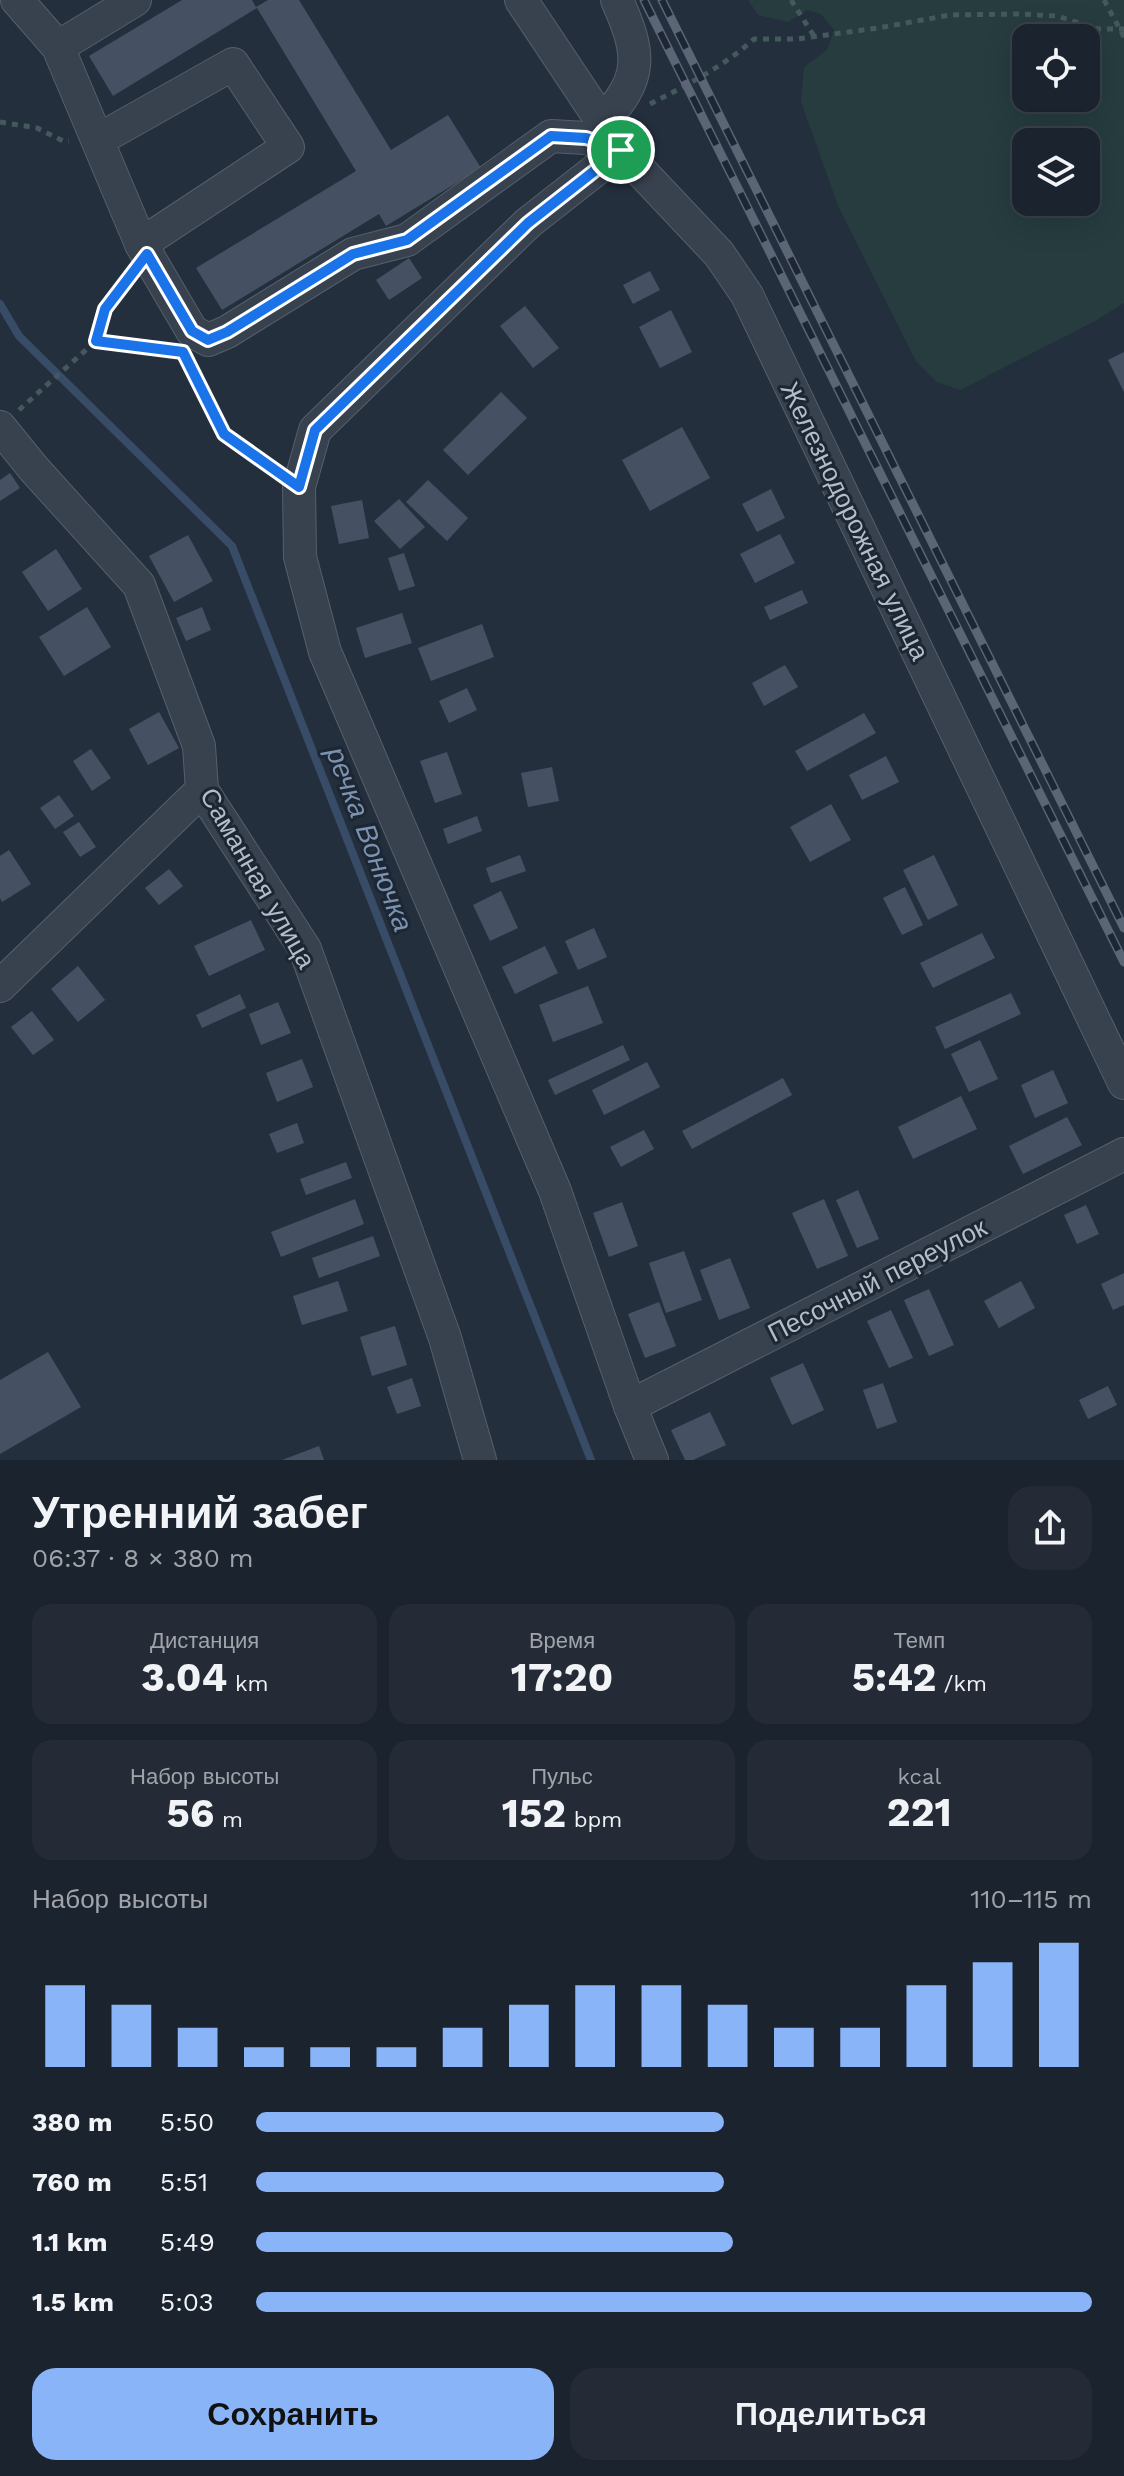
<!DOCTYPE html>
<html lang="ru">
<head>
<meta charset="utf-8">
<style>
	:root { --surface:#1b232e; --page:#242b36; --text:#f1f3f6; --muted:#a0a4aa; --line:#39404a; --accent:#8ab4f8 }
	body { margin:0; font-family:"Work Sans",sans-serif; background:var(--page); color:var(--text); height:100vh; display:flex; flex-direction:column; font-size:30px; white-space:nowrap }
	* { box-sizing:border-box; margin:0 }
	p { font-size:26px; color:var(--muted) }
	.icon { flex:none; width:44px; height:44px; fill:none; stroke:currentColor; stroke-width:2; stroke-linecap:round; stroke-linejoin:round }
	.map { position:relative; height:1460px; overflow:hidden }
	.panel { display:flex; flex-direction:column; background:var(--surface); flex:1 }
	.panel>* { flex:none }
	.tools { position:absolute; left:1012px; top:24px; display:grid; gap:16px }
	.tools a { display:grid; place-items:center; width:88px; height:88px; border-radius:16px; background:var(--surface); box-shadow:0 8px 32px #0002,0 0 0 2px var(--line); font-size:40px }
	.pin { position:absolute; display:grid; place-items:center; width:68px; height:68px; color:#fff; margin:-34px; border:4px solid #fff; border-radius:50%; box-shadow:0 2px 8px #0007 }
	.round { display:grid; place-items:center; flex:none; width:84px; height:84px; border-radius:24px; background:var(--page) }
	.headline { display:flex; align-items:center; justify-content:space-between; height:136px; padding:0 32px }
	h1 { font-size:44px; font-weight:700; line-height:60px }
	.stats { display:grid; grid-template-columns:repeat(3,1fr); gap:12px; height:136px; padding:8px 32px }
	.stats div { display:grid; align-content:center; border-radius:20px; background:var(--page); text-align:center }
	.stats b { font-size:40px; font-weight:700 }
	.stats small { font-size:22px; font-weight:400 }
	.stats p { font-size:22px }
	.chart { height:224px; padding:16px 32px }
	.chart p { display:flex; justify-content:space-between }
	.chart svg { width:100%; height:144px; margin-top:8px; stroke:var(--accent); stroke-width:6 }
	.cta { display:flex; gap:16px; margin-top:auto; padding:16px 32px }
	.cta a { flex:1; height:92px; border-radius:24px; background:var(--accent); color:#111; font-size:32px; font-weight:700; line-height:92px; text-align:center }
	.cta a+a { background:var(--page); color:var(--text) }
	ul { padding:0 32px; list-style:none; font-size:26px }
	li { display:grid; grid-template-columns:128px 96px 1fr; align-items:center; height:60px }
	li i { height:20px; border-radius:10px; background:var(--accent) }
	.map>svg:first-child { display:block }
</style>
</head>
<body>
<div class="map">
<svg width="1124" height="1460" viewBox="0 0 1124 1460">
	<rect width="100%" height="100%" fill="#242f3e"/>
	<!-- green -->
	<path fill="#263c3f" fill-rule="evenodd" d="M748,0H1124V303L1095,321L960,390L937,382L916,361L839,208L801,102L804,67L827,50L834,30L821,14L807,10L788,22L758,15ZM1026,38H1086V98H1026ZM1026,142H1086V202H1026Z"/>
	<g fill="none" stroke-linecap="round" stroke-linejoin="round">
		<!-- stream -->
		<path stroke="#394c67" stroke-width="8" d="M0,304L19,336L232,546L591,1460"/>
	</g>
	<!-- building -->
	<g fill="#455162">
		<path d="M182,0H252L256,7L268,0H299L391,150L448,115L481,168L386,226L379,214L222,310L196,268L356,171L257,8L113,96L89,56Z"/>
		<path d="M409,258L422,278L389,300L376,280Z"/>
		<path d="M650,271L660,290L633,304L623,285Z"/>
		<path d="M525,306L559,348L533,368L500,326Z"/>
		<path d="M671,310L692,352L660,368L639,327Z"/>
		<path d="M1124,352V392L1108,360Z"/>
		<path d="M501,392L527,418L468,475L443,450Z"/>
		<path d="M682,427L710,478L650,511L622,460Z"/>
		<path d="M10,473L20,488L0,501V480Z"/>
		<path d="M428,480L468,518L447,541L406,502Z"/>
		<path d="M771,489L785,518L757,532L742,504Z"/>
		<path d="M399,499L425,527L400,549L374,521Z"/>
		<path d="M362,500L369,538L339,544L331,506Z"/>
		<path d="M780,534L795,563L755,583L740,554Z"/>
		<path d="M188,535L213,581L174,602L149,556Z"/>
		<path d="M56,549L82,589L48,611L22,572Z"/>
		<path d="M404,553L415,586L399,591L388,558Z"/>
		<path d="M802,590L808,603L770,620L764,607Z"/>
		<path d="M87,607L111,647L64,676L39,637Z"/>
		<path d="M202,607L211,630L186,641L176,618Z"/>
		<path d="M402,613L412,643L365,658L356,628Z"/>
		<path d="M482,624L494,657L431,681L418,648Z"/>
		<path d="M785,665L798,687L764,706L752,683Z"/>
		<path d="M467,688L477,710L449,723L439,701Z"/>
		<path d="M159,712L179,748L148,765L129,729Z"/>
		<path d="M864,713L876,733L807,771L795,751Z"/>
		<path d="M91,749L111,778L92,791L73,761Z"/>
		<path d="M447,752L462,794L435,803L420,761Z"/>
		<path d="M886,756L899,782L862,800L849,775Z"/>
		<path d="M552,767L559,801L528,807L521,773Z"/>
		<path d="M59,795L74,816L55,829L40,808Z"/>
		<path d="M831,804L851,840L810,862L790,827Z"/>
		<path d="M477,816L482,831L448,844L443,829Z"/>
		<path d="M79,822L96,847L80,857L63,832Z"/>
		<path d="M9,850L31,884L2,902L0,898V856Z"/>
		<path d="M520,855L526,871L491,883L486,868Z"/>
		<path d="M934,855L958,905L928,920L903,870Z"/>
		<path d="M169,869L183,886L159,905L145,888Z"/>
		<path d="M905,887L923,925L902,935L883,898Z"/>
		<path d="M501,891L518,928L490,941L473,905Z"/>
		<path d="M251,920L265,950L209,976L194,946Z"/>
		<path d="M594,928L607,957L578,970L565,941Z"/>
		<path d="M982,933L995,958L933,988L920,963Z"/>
		<path d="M545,946L558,973L515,994L502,967Z"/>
		<path d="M78,966L105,1000L78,1022L51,989Z"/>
		<path d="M588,986L603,1023L553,1042L539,1005Z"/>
		<path d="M1011,993L1021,1014L945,1049L935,1027Z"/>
		<path d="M240,994L246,1008L202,1028L196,1015Z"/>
		<path d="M278,1002L291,1033L261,1045L249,1014Z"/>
		<path d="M32,1011L54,1040L33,1055L11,1027Z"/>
		<path d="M980,1040L998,1079L969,1092L951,1054Z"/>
		<path d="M623,1045L630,1060L555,1095L548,1080Z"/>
		<path d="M302,1059L313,1087L277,1102L266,1073Z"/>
		<path d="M647,1062L660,1087L604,1115L592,1090Z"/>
		<path d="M1053,1070L1068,1103L1035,1118L1021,1085Z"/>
		<path d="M783,1078L792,1095L692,1149L682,1131Z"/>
		<path d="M961,1096L977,1129L913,1159L898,1127Z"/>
		<path d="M1067,1117L1082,1145L1023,1174L1009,1146Z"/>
		<path d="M297,1123L304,1143L277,1153L269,1134Z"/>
		<path d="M644,1130L654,1149L621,1167L610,1147Z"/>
		<path d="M346,1162L352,1178L306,1195L300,1179Z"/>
		<path d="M858,1190L879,1239L857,1248L836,1200Z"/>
		<path d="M355,1199L364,1224L281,1257L271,1232Z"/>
		<path d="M824,1199L848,1256L817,1269L792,1213Z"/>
		<path d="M622,1202L638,1246L609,1257L593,1213Z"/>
		<path d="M1086,1205L1099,1234L1077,1244L1064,1215Z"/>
		<path d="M373,1236L380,1256L319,1278L312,1258Z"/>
		<path d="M684,1251L702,1300L666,1313L649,1263Z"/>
		<path d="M730,1258L750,1308L719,1320L700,1270Z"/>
		<path d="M1124,1273V1305L1113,1310L1101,1284Z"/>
		<path d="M338,1281L348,1311L302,1325L293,1296Z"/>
		<path d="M1021,1281L1035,1308L999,1328L984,1301Z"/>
		<path d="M929,1289L954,1345L929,1356L904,1300Z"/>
		<path d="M659,1302L676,1346L645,1358L628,1314Z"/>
		<path d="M891,1310L913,1358L889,1368L867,1321Z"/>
		<path d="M395,1326L407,1365L372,1376L360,1337Z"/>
		<path d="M48,1352L81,1407L0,1454V1380Z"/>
		<path d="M803,1363L824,1410L792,1425L770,1378Z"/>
		<path d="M412,1378L421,1406L397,1414L387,1387Z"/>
		<path d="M883,1383L897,1422L877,1429L863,1390Z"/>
		<path d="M1108,1386L1117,1405L1088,1419L1079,1400Z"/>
		<path d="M710,1412L726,1445L693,1460H685L671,1430Z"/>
		<path d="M319,1446L324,1460H282Z"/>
	</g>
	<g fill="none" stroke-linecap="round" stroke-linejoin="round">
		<!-- minor casing -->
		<g stroke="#565f6c" stroke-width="34">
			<g id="minor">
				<path d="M17,0L58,47L141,244L192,331L208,340L227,332L353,254L407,240L551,136L586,138L621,150"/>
				<path d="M521,0L621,150L719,254L747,295L1124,1083"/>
				<path d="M58,47L135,0"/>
				<path d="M601,123C644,78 641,54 617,0"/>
				<path d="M98,140L233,64L288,147L141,244"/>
				<path d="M621,150L528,223L315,430L299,487L300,557L325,652L555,1191L630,1406L652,1460"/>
				<path d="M0,427L34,469L139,585L199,746L202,790L305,949L445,1338L480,1460"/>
				<path d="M0,986L202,790"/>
				<path d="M630,1406L1124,1154"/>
			</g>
		</g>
		<!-- path -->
		<g stroke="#44595c" stroke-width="5" stroke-dasharray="6 6" stroke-linecap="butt">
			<path d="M791,0L814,36"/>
			<path d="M1104,0L1124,37"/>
			<path d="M650,104C687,85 723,67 754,39H797L878,28L950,15L1020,14L1057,16L1098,29H1124"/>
			<path d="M0,122L37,128L63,141H69"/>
			<path d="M96,341L105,309L131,276"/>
			<path d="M187,360L224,434L276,470"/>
			<path d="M19,410L96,341L174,351"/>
		</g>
		<!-- minor -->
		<use href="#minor" stroke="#38414e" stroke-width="32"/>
		<!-- rail casing -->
		<g stroke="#5a6575" stroke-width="9">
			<g id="rail">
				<path d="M644,0L1124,962"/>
				<path d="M662,0L1124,928"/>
			</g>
		</g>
		<!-- rail -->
		<use href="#rail" stroke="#1d2633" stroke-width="6" stroke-dasharray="18" stroke-linecap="butt"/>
	</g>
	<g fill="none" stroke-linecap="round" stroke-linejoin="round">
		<!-- route casing -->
		<g stroke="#fff" stroke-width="16">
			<path id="route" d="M551,136L586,138L621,150L528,223L315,430L299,487L224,434L183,352L96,341L105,309L147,254L192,331L208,340L227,332L353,254L407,240Z"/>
		</g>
		<!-- route -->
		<use href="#route" stroke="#1a73e8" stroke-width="10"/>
	</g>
	<g text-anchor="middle" stroke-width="6" stroke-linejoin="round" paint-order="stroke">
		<!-- street labels -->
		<g font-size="26" fill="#b4bcc9" stroke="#1d2633">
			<text transform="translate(855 521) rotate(64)" y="9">Железнодорожная улица</text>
			<text transform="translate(258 878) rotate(60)" y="9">Саманная улица</text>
			<text transform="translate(877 1280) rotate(-27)" y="9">Песочный переулок</text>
		</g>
		<!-- water labels -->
		<g font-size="28" font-style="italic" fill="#7c92b1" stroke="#1d2633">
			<text transform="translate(370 839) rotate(69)" y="10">речка Вонючка</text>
		</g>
	</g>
</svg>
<div class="tools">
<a><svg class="icon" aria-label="locate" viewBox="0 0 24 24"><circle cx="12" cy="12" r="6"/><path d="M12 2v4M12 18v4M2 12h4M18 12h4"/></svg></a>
<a><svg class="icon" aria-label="layers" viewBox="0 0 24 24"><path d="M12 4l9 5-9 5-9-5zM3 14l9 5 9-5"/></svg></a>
</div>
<div class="pin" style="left:621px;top:150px;background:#1e9e55"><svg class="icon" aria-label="arrive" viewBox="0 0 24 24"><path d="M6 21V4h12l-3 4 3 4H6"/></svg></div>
</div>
<section class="panel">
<div class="headline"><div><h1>Утренний забег</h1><p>06:37 · 8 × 380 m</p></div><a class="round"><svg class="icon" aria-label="share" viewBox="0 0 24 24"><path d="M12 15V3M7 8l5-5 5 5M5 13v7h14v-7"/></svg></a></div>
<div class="stats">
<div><p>Дистанция</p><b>3.04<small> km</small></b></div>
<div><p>Время</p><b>17:20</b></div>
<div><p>Темп</p><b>5:42<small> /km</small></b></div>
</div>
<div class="stats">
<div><p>Набор высоты</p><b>56<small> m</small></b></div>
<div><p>Пульс</p><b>152<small> bpm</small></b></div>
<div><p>kcal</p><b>221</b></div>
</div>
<div class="chart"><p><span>Набор высоты</span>110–115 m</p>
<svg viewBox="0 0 160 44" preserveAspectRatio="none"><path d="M5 44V19M15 44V25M25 44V32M35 44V38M45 44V38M55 44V38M65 44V32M75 44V25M85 44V19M95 44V19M105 44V25M115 44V32M125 44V32M135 44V19M145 44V12M155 44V6"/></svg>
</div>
<ul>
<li><b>380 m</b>5:50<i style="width:56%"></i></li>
<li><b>760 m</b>5:51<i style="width:56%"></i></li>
<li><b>1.1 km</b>5:49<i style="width:57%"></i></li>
<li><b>1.5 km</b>5:03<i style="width:100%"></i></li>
</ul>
<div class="cta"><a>Сохранить</a><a>Поделиться</a></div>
</section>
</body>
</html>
